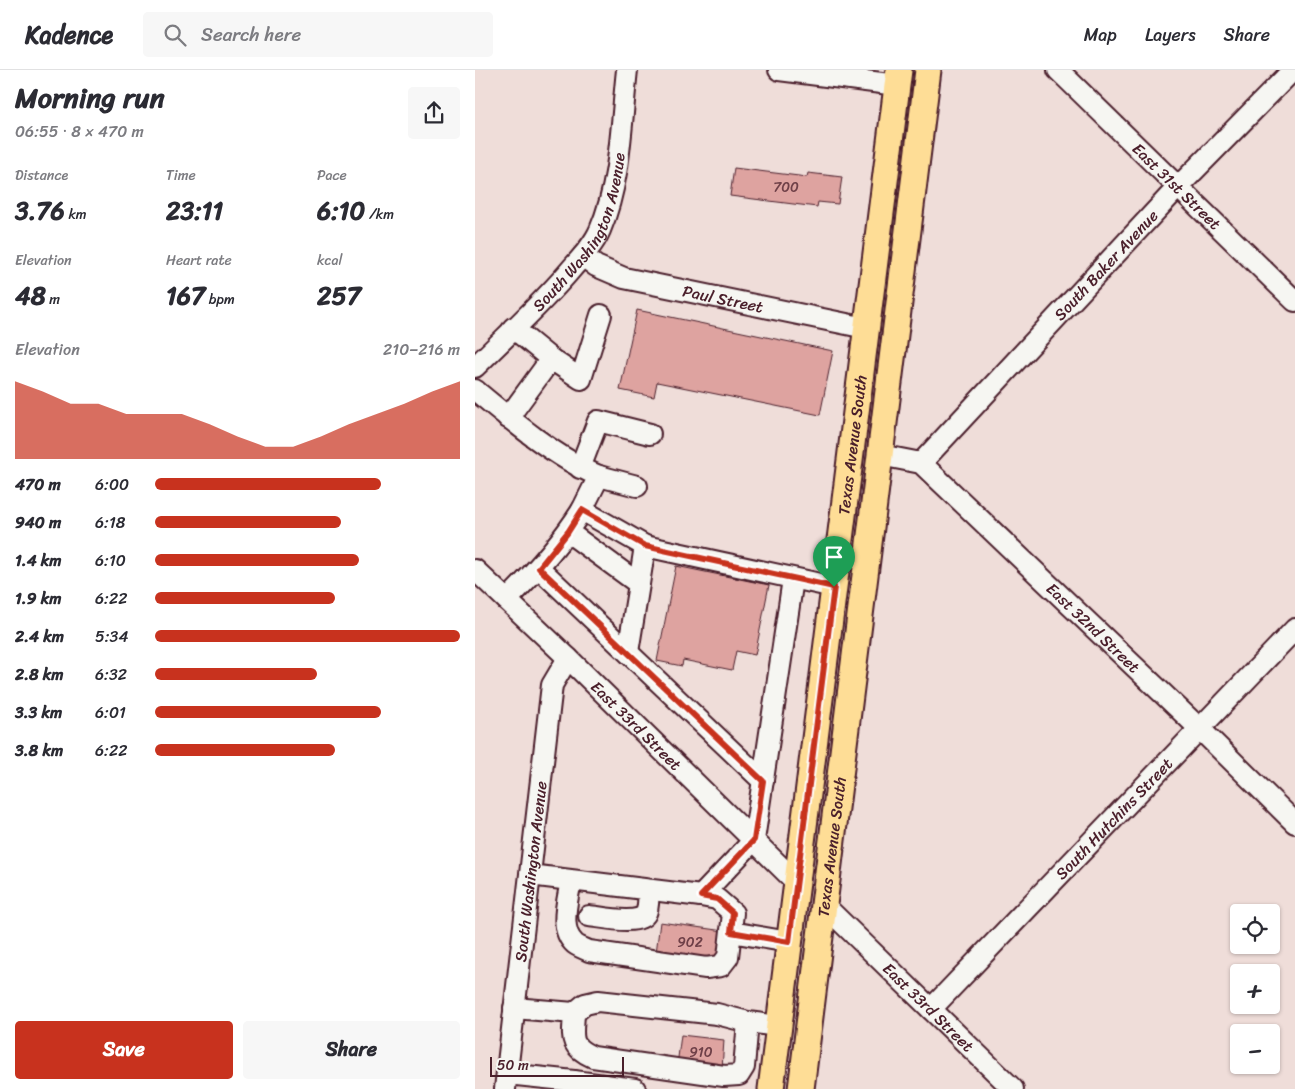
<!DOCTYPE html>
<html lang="en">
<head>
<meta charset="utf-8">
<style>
	:root { --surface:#fff; --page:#f7f7f7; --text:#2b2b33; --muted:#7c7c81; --line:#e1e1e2; --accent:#c8321e }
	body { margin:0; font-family:Sriracha,sans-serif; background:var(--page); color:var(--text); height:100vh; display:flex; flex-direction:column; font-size:19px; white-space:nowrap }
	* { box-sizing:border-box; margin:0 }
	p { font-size:16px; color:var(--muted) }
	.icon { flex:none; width:28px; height:28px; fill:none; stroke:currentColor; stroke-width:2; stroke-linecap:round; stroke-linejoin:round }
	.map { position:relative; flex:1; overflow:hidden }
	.details { display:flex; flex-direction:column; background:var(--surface); width:475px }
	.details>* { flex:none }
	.buttons { position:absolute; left:755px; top:834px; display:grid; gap:10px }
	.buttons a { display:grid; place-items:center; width:50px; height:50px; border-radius:5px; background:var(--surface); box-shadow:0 1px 4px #0004; font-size:25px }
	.scale { position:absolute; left:15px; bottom:12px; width:134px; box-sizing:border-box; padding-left:5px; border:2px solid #4a1f2b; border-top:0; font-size:14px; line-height:18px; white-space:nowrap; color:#4a1f2b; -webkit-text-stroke:4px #f6f6f2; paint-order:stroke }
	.pin { position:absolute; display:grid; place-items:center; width:42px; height:42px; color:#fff; margin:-51px -21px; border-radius:50% 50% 50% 0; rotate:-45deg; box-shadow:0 0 5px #0007 }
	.pin .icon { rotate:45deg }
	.round { display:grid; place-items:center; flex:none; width:52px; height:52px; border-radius:5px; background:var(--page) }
	.overview { display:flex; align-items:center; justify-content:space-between; height:85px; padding:0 15px }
	h1 { font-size:28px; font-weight:800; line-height:38px }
	.metrics { display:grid; grid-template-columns:repeat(3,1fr); gap:8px; height:85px; padding:5px 15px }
	.metrics div { display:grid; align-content:center }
	.metrics b { font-size:25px; font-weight:800 }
	.metrics small { font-size:14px; font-weight:400 }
	.metrics p { font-size:14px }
	.chart { height:140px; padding:10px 15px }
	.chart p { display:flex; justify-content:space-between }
	.chart svg { width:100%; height:90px; margin-top:5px; fill:var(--accent); opacity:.7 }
	.primary-button { display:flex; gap:10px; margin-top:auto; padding:10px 15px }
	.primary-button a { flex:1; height:58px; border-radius:5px; background:var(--accent); color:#fff; font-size:20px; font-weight:800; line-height:58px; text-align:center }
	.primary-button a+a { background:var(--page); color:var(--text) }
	ul { padding:0 15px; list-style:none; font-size:16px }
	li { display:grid; grid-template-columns:80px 60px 1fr; align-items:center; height:38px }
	li i { height:12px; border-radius:6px; background:var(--accent) }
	header { display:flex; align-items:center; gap:30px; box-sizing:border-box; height:70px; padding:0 25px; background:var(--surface); border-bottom:1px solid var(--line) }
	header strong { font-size:24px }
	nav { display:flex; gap:28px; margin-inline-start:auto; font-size:18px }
	.search { width:350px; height:45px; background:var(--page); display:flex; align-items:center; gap:12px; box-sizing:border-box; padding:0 18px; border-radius:5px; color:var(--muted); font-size:19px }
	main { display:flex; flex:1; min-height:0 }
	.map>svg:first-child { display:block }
</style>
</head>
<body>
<header>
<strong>Kadence</strong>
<div class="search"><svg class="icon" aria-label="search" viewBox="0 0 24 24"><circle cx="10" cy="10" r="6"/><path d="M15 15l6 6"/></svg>Search here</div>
<nav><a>Map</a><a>Layers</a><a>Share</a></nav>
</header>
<main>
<section class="details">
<div class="overview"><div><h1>Morning run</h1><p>06:55 · 8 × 470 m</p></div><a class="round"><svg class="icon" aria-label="share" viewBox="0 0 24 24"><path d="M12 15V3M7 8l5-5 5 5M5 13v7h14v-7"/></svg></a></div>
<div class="metrics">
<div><p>Distance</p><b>3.76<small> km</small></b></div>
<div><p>Time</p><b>23:11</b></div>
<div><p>Pace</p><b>6:10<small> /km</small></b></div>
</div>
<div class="metrics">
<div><p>Elevation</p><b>48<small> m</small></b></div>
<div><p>Heart rate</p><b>167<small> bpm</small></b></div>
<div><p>kcal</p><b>257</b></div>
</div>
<div class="chart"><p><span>Elevation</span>210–216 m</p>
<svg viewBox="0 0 160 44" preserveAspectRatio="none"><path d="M0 44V6L10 11L20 17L30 17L40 22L50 22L60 22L70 27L80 33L90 38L100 38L110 33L120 27L130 22L140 17L150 11L160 6V44z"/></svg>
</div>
<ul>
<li><b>470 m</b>6:00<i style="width:74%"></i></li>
<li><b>940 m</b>6:18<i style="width:61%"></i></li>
<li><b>1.4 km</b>6:10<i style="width:67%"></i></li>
<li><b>1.9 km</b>6:22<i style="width:59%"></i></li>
<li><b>2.4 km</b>5:34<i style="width:100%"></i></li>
<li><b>2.8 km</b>6:32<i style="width:53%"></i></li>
<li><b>3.3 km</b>6:01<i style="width:74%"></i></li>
<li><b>3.8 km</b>6:22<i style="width:59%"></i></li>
</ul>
<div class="primary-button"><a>Save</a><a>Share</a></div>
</section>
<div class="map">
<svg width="820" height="1019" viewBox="0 0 820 1019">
	<rect width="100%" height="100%" fill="#efddd9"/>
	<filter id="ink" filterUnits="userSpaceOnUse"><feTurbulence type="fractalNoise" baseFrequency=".02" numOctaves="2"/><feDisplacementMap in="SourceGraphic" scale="10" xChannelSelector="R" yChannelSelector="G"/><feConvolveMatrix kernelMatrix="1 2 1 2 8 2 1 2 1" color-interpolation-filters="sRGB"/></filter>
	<g filter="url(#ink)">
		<!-- building -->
		<g fill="#dea3a0" stroke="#4a1f2b">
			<path d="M259,98L332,107L333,103L367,107L363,134L343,132L342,137L255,126Z"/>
			<path d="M162,240L358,281L345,345L182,312L179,327L145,320Z"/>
			<path d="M201,496L294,515L280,585L261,581L257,600L208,590L207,596L182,591Z"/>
			<path d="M185,852L249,861L245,892L181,883Z"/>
			<path d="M206,965L249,970L247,999L202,995Z"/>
		</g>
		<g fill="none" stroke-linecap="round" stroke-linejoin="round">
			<!-- minor casing -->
			<g stroke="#4a1f2b" stroke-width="24">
				<g id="minor">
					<path d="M304,0L422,15"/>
					<path id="s1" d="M583,0L820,231"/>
					<path id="s2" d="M108,186L121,196L149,208L391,258"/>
					<path d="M76,289L106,309L126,245"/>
					<path id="s3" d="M0,297C33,264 68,233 98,197C108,186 119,174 125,160C146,111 146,53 152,0"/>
					<path d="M0,320C36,350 81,388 124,406L107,440"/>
					<path d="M33,348L76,289L38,258"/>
					<path id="s4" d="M405,385L446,393L725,659L820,753"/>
					<path id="s5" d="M446,393L703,117L818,0"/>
					<path d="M105,398L123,351L175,364"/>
					<path d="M124,406L162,416"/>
					<path d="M93,462L164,514L153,582"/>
					<path d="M64,498L288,711"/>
					<path id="s6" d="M0,500L93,588L321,812"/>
					<path d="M164,514L170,476"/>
					<path d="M32,530C60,502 86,473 107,440L170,476L359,517"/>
					<path d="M55,805L226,826L242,829L258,843L253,887L246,896L231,898L114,881C110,879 104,877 100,874C83,859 93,830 96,810"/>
					<path d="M226,826L279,770L318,509"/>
					<path id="s7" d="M349,835L538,1019"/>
					<path d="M114,846C126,847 165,856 171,843C174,837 173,827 174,820"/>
					<path d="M256,862L314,872"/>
					<path d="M39,938L99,943C98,967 93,976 118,987L249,1006L264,1005L269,997L273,952L303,956"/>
					<path id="s8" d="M456,939L820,559"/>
					<path d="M99,943L110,934L123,931L242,944L273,952"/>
					<path d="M32,1004L99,1011L97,1019"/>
					<path d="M99,1011L160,1019"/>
					<path id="s9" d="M30,1019L77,615L93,588"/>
				</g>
			</g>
			<!-- major casing -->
			<g stroke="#4a1f2b" stroke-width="29">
				<g id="major">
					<path id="s10" d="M296,1019L424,0"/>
					<path id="s11" d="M326,1019L453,0"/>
				</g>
			</g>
			<!-- minor -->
			<use href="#minor" stroke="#f6f6f2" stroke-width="20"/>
			<!-- major -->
			<use href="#major" stroke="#fedd96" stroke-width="25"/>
		</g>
	</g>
	<g fill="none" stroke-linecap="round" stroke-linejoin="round" filter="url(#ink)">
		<!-- route casing -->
		<g stroke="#fff" stroke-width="10">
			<path id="route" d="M107,440L170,476L359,517L314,872L256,862L258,843L242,829L226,826L279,770L288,711L64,498L93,462Z"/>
		</g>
		<!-- route -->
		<use href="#route" stroke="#c8321e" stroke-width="6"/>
	</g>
	<g text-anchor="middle" stroke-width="4" stroke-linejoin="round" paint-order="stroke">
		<!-- number labels -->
		<g font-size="14" fill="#6f4048">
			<text x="311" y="122">700</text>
			<text x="215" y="877">902</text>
			<text x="226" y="987">910</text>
		</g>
		<!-- street labels -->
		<g font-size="16" fill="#4a1f2b" stroke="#f6f6f2">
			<text dy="6" stroke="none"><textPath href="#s1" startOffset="166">East 31st Street</textPath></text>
			<text dy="6" stroke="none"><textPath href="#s3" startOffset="175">South Washington Avenue</textPath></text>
			<text dy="6" stroke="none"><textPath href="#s5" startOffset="271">South Baker Avenue</textPath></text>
			<text dy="6" stroke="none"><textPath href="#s2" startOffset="148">Paul Street</textPath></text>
			<text dy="6" stroke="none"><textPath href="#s10" startOffset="649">Texas Avenue South</textPath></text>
			<text dy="6" stroke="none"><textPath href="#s4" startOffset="280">East 32nd Street</textPath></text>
			<text dy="6" stroke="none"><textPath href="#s6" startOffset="224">East 33rd Street</textPath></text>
			<text dy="6" stroke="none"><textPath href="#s8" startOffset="264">South Hutchins Street</textPath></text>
			<text dy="6" stroke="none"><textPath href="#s11" startOffset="244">Texas Avenue South</textPath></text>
			<text dy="6" stroke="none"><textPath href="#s9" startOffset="219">South Washington Avenue</textPath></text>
			<text dy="6" stroke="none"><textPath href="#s7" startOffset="146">East 33rd Street</textPath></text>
		</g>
	</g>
</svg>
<div class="buttons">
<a><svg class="icon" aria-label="locate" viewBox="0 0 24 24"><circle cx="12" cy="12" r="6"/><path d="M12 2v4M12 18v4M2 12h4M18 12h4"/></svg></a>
<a>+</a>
<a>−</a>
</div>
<div class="scale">50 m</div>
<div class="pin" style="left:359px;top:517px;background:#1e9e55"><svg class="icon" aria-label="arrive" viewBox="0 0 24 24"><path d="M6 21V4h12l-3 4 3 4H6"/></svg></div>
</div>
</main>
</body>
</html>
